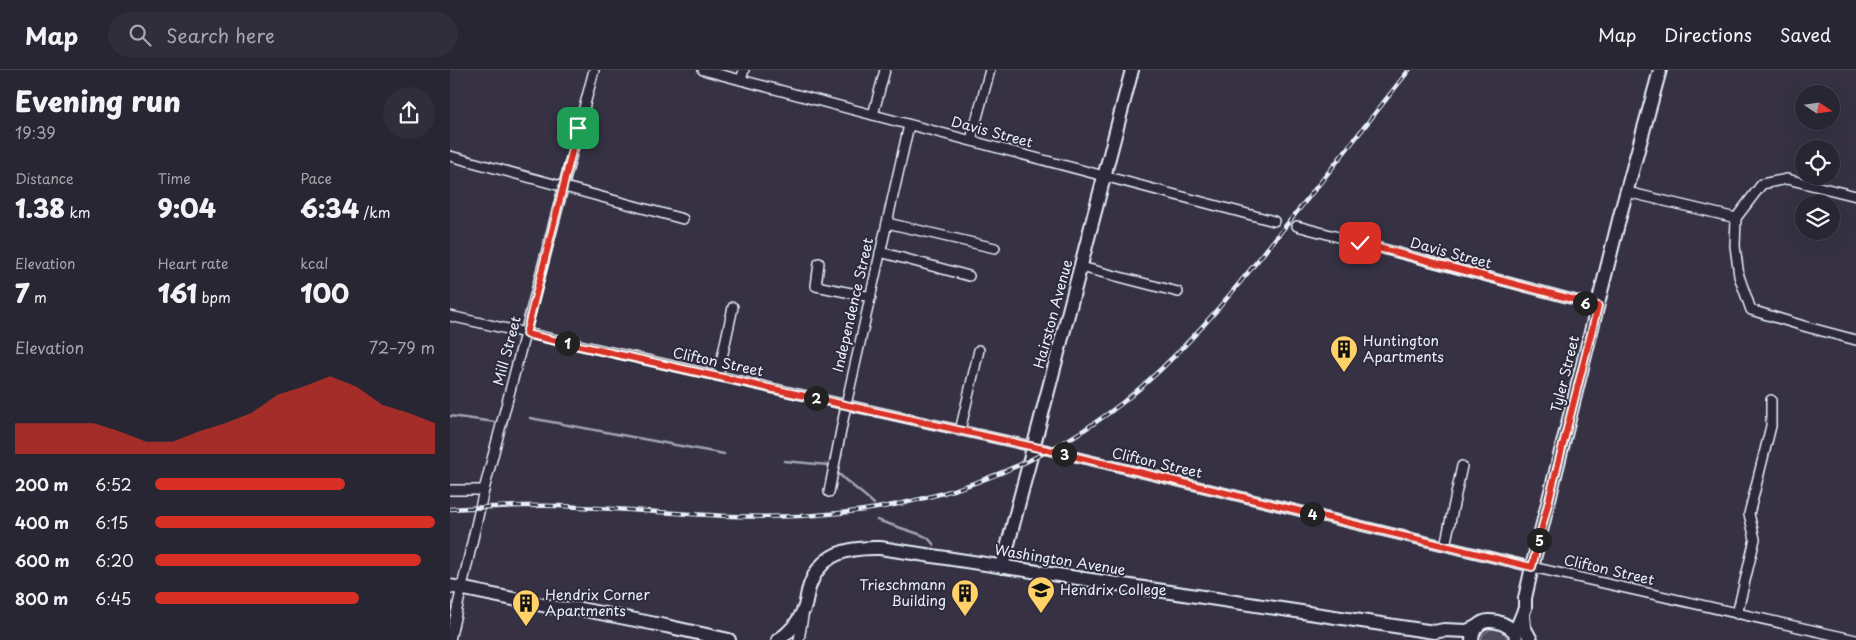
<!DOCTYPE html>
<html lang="en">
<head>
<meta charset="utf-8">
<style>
	:root { --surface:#282633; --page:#302e3b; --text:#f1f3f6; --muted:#a5a5ac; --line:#44434e; --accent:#d93025 }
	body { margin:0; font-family:"Playpen Sans",sans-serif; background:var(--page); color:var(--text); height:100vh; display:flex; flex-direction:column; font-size:19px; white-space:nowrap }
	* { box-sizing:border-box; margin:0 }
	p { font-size:16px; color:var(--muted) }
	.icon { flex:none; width:28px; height:28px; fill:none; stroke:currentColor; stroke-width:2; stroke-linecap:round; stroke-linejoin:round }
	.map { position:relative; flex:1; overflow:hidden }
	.panel { display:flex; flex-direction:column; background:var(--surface); width:450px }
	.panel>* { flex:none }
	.needle { width:32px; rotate:103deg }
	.buttons { position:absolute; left:1345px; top:15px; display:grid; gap:10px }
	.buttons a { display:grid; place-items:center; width:45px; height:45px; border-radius:50%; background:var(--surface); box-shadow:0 5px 20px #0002,0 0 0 1px var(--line); font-size:25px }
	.pin { position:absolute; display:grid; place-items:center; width:42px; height:42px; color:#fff; margin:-21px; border-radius:10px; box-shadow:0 2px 8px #0006 }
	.km { position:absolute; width:25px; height:25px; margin:-12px; border-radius:50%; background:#222; color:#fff; font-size:14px; line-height:25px; text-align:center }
	.round { display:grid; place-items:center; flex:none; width:52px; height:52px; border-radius:26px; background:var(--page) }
	.headline { display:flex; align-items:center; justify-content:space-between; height:85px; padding:0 15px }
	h1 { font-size:28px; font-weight:800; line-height:38px }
	.figures { display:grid; grid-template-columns:repeat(3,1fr); gap:8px; height:85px; padding:5px 15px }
	.figures div { display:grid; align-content:center }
	.figures b { font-size:25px; font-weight:800 }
	.figures small { font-size:14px; font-weight:400 }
	.figures p { font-size:14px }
	.chart { height:140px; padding:10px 15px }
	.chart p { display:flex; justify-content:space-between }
	.chart svg { width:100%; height:90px; margin-top:5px; fill:var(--accent); opacity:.7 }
	ul { padding:0 15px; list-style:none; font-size:16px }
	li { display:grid; grid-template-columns:80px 60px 1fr; align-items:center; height:38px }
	li i { height:12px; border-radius:6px; background:var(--accent) }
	header { display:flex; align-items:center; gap:30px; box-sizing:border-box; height:70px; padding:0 25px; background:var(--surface); border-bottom:1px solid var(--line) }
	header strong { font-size:24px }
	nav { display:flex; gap:28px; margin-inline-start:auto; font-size:18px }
	.search { width:350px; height:45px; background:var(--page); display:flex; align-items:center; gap:12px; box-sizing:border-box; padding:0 18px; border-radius:28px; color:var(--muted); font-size:19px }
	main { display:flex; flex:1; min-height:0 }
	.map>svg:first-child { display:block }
</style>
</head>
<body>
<header>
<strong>Map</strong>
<div class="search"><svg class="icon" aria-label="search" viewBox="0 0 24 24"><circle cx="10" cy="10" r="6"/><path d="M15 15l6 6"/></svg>Search here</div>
<nav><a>Map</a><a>Directions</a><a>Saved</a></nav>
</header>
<main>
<section class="panel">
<div class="headline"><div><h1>Evening run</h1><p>19:39</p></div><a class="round"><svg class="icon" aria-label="share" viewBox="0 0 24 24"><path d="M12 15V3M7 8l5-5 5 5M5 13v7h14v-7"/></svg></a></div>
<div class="figures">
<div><p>Distance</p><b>1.38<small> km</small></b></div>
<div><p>Time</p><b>9:04</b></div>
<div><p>Pace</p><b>6:34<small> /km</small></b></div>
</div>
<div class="figures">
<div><p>Elevation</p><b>7<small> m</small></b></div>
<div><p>Heart rate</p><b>161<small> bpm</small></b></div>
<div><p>kcal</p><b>100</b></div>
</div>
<div class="chart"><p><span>Elevation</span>72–79 m</p>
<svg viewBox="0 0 160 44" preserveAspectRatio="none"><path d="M0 44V29L10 29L20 29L30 29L40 33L50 38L60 38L70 33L80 29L90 24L100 15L110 11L120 6L130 11L140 20L150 24L160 29V44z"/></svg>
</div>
<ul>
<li><b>200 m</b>6:52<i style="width:68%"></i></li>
<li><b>400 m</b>6:15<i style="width:100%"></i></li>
<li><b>600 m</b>6:20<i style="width:95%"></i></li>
<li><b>800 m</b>6:45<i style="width:73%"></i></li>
</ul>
</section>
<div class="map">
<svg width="1406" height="570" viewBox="0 0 1406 570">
	<rect width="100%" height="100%" fill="#363244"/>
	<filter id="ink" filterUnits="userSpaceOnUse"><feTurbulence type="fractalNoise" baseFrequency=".02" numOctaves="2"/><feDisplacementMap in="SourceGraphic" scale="10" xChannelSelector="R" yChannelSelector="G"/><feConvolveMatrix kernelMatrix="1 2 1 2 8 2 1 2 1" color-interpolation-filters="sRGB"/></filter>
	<g filter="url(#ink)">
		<!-- green -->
		<path fill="#4d4b5c" stroke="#9a9eaa" d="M1041,559C1049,560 1055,561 1058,570H1031L1033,564Z"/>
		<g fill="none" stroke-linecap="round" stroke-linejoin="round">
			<!-- stream -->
			<g stroke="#a0a4af" stroke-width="2.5">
				<path d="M0,346L45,352"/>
				<path d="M80,348L274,384"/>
				<path d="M334,391L378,395"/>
				<path d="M389,404C400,415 413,423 424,434"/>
				<path d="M427,450L472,465L478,468L484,475"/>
			</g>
			<!-- street casing -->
			<g stroke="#e8f1f8" stroke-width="12">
				<g id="street">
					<path d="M253,0L824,151"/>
					<path d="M291,10L294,0"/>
					<path d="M423,45L435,0"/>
					<path d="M521,70L540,0"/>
					<path d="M0,86L233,149"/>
					<path d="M1177,122L1286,148"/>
					<path d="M1286,148L1285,176L1289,206L1301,240L1357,257L1406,270"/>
					<path d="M1286,148L1312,114L1337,109L1406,126"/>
					<path d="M437,153L545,178"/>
					<path d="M847,156L1148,236"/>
					<path d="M430,182L519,206"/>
					<path d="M369,193L366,216L421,227"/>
					<path d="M631,197L728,222"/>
					<path d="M0,246L598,380L1082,497L1406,570"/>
					<path d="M268,306L283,237"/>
					<path d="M510,361L529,280"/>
					<path d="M0,420H34"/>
					<path d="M379,422L396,335L459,55"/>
					<path d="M995,476L1012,396"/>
					<path d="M1287,544L1305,469L1299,444L1321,356V330"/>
					<path d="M0,570L34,420L144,0"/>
					<path d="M349,570L353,546"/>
				</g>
			</g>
			<!-- secondary casing -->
			<g stroke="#e8f1f8" stroke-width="16">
				<g id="secondary">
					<path d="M552,497L682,0"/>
					<path d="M0,516L107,538L130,539L216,556L279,570"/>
					<path d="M1073,545L1074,557L1081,570"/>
					<path d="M1065,562L1075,538V528L1082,497L1172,138L1210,0"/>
					<path d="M328,570C339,563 348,553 353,541C357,534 356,526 359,518C370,483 397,477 430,478L984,562L994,560L1017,561L1028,556"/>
					<path d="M1022,570C1024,544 1051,548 1065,562L1066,569"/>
				</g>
			</g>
			<!-- street -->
			<use href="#street" stroke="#2f2a3d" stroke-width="9"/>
			<!-- secondary -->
			<use href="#secondary" stroke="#2f2a3d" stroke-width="12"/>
			<!-- rail casing -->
			<g stroke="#e8f1f8" stroke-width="4.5">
				<path id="rail" d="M0,439C36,437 72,435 109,436C194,439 280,451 366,445C476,438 585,401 672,333C728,289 773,234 817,179C865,120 912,60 959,0"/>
			</g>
			<!-- rail -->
			<use href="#rail" stroke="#2f2a3d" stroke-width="2.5" stroke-dasharray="8" stroke-linecap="butt"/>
		</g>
	</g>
	<g fill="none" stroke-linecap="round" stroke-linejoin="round" filter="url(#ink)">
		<!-- route casing -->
		<g stroke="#fff" stroke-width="10">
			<path id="route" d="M128,58L76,264L598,380L1082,497L1148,236L910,173"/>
		</g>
		<!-- route -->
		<use href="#route" stroke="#d93025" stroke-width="6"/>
	</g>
	<!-- icons -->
	<defs>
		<g id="building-pin" transform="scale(1.4375)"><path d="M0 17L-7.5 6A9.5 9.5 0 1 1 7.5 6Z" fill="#ffd166" stroke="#2f2a3d"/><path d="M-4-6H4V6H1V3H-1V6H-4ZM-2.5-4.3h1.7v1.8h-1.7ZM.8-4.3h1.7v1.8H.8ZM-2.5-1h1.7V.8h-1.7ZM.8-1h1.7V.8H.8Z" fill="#111"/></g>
		<g id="university-pin" transform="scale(1.4375)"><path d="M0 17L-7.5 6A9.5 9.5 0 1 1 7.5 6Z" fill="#ffd166" stroke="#2f2a3d"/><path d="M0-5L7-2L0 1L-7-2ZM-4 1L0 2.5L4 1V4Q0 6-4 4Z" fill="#111"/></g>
	</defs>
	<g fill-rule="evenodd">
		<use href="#building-pin" x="894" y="279"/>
		<use href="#university-pin" x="591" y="520"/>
		<use href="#building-pin" x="515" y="523"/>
		<use href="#building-pin" x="76" y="533"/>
	</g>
	<g text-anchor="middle" stroke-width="4" stroke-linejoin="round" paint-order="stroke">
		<!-- street labels -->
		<g font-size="14" fill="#e8f1f8" stroke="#2f2a3d">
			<text transform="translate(542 62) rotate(15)" y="5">Davis Street</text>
			<text transform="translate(1001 183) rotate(15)" y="5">Davis Street</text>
			<text transform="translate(403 235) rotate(-77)" y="5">Independence Street</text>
			<text transform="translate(603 244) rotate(-75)" y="5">Hairston Avenue</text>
			<text transform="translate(57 281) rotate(-75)" y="5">Mill Street</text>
			<text transform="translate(268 292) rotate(12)" y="5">Clifton Street</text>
			<text transform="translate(1115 304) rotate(-76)" y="5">Tyler Street</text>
			<text transform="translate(707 393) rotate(13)" y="5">Clifton Street</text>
			<text transform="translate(610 490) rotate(9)" y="5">Washington Avenue</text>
			<text transform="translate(1159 500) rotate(13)" y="5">Clifton Street</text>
		</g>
		<!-- poi labels -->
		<g font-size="14" fill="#e8f1f8" stroke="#2f2a3d" text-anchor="start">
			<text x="913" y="276">Huntington<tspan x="913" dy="16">Apartments</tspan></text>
			<text x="496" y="520" text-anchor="end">Trieschmann<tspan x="496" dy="16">Building</tspan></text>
			<text x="610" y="525">Hendrix College</text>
			<text x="95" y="530">Hendrix Corner<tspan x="95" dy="16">Apartments</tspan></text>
		</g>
	</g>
</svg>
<div class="buttons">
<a><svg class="needle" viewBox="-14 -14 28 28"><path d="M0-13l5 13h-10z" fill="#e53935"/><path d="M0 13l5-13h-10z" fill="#a5a5ac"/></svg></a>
<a><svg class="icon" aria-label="locate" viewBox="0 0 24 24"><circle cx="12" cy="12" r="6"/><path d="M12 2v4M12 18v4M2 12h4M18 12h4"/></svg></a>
<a><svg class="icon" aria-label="layers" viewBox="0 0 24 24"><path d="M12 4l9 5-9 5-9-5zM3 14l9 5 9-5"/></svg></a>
</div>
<div class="pin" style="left:128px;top:58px;background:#1e9e55"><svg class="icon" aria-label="arrive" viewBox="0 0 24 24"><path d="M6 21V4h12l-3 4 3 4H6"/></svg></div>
<div class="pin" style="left:910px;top:173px;background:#d93025"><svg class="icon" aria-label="check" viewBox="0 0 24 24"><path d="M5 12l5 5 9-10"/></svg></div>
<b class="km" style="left:117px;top:273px">1</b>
<b class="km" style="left:366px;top:328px">2</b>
<b class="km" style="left:614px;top:384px">3</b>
<b class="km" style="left:862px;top:444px">4</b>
<b class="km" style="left:1089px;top:470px">5</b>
<b class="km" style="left:1135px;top:233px">6</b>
</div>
</main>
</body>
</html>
